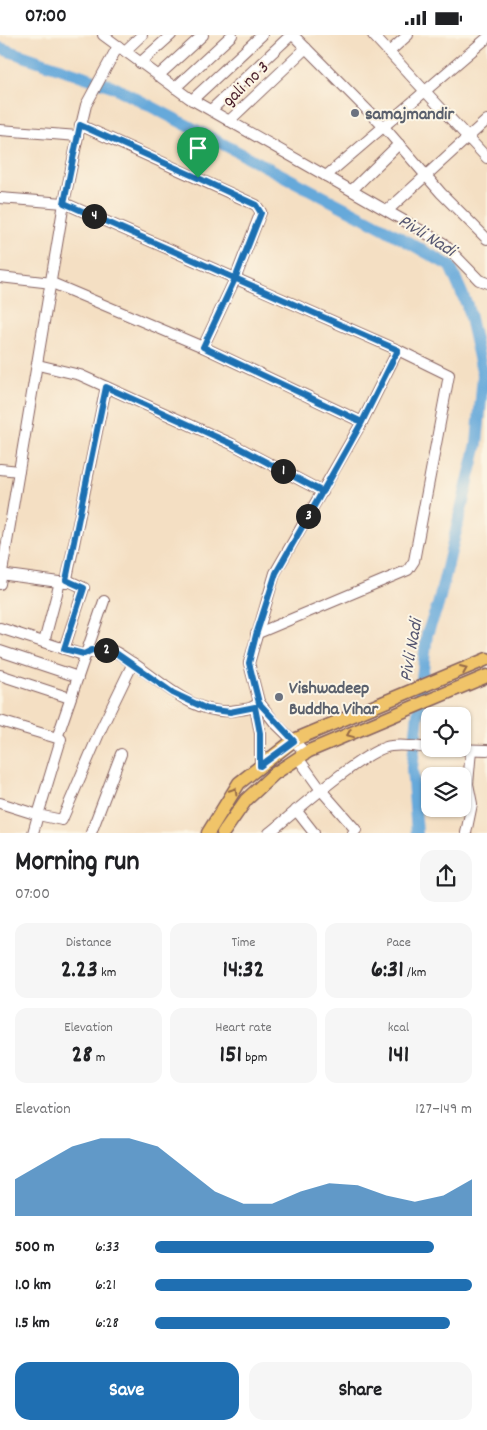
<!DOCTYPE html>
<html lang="en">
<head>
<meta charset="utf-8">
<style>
	:root { --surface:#fff; --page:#f6f6f6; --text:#202124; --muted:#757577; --accent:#1f6fb2 }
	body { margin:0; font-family:Dekko,sans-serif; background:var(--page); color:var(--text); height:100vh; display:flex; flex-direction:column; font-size:19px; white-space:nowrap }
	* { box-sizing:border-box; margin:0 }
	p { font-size:16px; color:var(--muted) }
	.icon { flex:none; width:28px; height:28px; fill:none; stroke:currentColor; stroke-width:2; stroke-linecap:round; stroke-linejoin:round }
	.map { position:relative; height:798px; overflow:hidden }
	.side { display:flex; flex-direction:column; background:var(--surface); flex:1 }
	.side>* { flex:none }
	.fabs { position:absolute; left:421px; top:672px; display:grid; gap:10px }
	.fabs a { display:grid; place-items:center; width:50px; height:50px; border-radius:10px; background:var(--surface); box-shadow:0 1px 4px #0004; font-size:25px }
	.pin { position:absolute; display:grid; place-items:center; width:42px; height:42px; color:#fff; margin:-51px -21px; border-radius:50% 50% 50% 0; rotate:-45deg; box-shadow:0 0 5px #0007 }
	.pin .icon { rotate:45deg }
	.km { position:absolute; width:25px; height:25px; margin:-12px; border-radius:50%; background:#222; color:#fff; font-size:14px; line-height:25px; text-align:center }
	.round { display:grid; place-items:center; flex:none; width:52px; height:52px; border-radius:15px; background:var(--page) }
	.headline { display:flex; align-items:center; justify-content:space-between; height:85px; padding:0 15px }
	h1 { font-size:28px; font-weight:800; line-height:38px }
	.metrics { display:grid; grid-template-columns:repeat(3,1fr); gap:8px; height:85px; padding:5px 15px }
	.metrics div { display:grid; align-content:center; border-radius:12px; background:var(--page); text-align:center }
	.metrics b { font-size:25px; font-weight:800 }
	.metrics small { font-size:14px; font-weight:400 }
	.metrics p { font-size:14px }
	.chart { height:140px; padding:10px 15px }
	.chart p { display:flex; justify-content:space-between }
	.chart svg { width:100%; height:90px; margin-top:5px; fill:var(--accent); opacity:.7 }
	.button { display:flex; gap:10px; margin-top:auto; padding:10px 15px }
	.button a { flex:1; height:58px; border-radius:15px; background:var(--accent); color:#fff; font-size:20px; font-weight:800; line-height:58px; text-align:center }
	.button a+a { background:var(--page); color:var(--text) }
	ul { padding:0 15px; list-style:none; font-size:16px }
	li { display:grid; grid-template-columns:80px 60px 1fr; align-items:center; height:38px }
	li i { height:12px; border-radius:6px; background:var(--accent) }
	.status { display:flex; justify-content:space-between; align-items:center; height:35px; padding:0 25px; background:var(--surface); direction:ltr }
	.status svg { height:14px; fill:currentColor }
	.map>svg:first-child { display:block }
</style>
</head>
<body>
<div class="status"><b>07:00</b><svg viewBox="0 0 49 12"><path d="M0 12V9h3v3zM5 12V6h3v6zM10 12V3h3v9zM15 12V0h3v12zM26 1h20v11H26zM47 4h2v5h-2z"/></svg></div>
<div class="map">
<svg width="487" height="798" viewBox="0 0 487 798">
	<rect width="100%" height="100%" fill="#fcf5e5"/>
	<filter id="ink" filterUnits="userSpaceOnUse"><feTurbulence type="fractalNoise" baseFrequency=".02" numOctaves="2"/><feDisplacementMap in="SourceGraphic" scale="10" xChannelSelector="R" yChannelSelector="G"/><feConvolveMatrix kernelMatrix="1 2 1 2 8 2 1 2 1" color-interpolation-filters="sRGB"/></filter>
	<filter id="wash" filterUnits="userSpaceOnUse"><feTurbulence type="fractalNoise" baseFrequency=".0096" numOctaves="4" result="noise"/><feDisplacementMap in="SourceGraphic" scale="20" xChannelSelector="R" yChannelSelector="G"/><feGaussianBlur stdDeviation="1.12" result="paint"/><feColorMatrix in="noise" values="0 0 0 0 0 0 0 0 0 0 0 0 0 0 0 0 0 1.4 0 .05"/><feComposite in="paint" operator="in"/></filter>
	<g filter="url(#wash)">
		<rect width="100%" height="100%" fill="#f4dfc3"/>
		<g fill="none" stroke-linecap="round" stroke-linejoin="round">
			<!-- river -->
			<path stroke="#66a9da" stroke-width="12" d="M0,13L112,51L385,194L450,231L467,270L483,340L477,409L438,570L427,599L412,733L417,798"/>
		</g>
	</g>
	<g filter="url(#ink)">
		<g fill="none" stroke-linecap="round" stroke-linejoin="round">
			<!-- minor casing -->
			<g stroke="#866260" stroke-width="12">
				<g id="minor">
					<path d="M103,0L189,63L326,141L487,3"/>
					<path d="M293,0L384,92L441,158L487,204"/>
					<path d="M373,0L487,123"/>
					<path d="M125,16L142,0"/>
					<path d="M389,17L408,0"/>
					<path d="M140,28L171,0"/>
					<path d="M158,41L203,0"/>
					<path d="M175,53L232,0"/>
					<path d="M192,65L262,0"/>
					<path d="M211,75L291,0"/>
					<path d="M229,86L306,13"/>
					<path d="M80,90L256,170L261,177L235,244L203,312"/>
					<path d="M0,95L78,101L64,168L0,549"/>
					<path d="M80,95L86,70L118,11"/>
					<path d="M326,141L443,208L479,245L487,248"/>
					<path d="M352,155L399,109"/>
					<path d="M0,163L64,168L398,315L449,340L414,526L408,535L256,599"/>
					<path d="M388,175L487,85"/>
					<path d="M0,242L52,248L203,312L362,387L275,538L249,628L259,667L275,688L306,718"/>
					<path d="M38,330L80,340L232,409L323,457"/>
					<path d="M362,387L398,315"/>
					<path d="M0,434L19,436"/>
					<path d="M0,539L66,548L106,352"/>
					<path d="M0,593L80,619C90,620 102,612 113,616C120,618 127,625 133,628C165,649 196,683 238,675C246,674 253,674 259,667"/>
					<path d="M44,607L60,547"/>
					<path d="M64,614L84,553L67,545"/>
					<path d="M0,616L78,642"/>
					<path d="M0,640L70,663"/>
					<path d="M255,672L260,698V731"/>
					<path d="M0,686L57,703L104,566"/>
					<path d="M57,703L61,704L38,780L62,785L101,694L133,628"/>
					<path d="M452,714L487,715"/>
					<path d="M298,723L321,755L356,795L353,798"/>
					<path d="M0,768L38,780L33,798"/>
					<path d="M296,775L314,798"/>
					<path d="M91,798L121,719"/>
					<path d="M269,798C293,779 365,714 391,711C404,709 418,712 430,713"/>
					<path d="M466,798L472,769L468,749L471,715"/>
				</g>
			</g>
			<!-- major casing -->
			<g stroke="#866260" stroke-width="15">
				<g id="major">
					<path d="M208,798L239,748L294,705L487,624"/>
					<path d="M223,798L246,765L274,739L309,716L487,641"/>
				</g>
			</g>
			<!-- minor -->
			<use href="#minor" stroke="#fff" stroke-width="10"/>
			<!-- major -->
			<use href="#major" stroke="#f0c469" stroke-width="12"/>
		</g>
		<!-- one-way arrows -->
		<defs><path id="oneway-chevron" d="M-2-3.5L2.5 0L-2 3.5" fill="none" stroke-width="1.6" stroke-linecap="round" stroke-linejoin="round" transform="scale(1.25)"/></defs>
		<g stroke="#956947">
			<use href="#oneway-chevron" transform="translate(464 634) rotate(-23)"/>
			<use href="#oneway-chevron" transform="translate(350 699) rotate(158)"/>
			<use href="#oneway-chevron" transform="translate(234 756) rotate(-58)"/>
		</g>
	</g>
	<g fill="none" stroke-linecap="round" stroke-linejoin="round" filter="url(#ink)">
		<!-- route casing -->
		<g stroke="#fff" stroke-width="10">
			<path id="route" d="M198,143L256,170L261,178L235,244L203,312L362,387L323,457L232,409L106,352L66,545L84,553L64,614L84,619L92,615L113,616L173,658L207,674L230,677L255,672L260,698V731L294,706L259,668L249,628L256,600L276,538L362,387L398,315L64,168L80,90L198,143"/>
		</g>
		<!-- route -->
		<use href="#route" stroke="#1f6fb2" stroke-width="6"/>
	</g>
	<!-- markers -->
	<g fill="#6b7280" stroke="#fcf5e5" stroke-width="2">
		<circle cx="355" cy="78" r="5"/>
		<circle cx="279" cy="662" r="5"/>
	</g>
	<g text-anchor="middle" stroke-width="4" stroke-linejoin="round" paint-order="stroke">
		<!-- street labels -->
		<g font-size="18" fill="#4a1f2b" stroke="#fcf5e5">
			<text transform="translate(245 48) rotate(-44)" y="6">gali no 3</text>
		</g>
		<!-- worship labels -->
		<g font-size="18" font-weight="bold" fill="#5b616d" stroke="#fcf5e5" text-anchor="start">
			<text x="365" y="84">samajmandir</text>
			<text x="289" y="658">Vishwadeep<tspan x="289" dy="21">Buddha Vihar</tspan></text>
		</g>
		<!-- water labels -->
		<g font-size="19" font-style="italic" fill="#555671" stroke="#fcf5e5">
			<text transform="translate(428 199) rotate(32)" y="7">Pivli Nadi</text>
			<text transform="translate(409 615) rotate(-80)" y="7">Pivli Nadi</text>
		</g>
	</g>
</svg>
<div class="fabs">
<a><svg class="icon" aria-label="locate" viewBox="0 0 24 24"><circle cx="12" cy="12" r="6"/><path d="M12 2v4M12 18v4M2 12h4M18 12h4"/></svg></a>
<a><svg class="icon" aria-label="layers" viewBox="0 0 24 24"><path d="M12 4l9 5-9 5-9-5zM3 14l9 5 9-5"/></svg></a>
</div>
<div class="pin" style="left:198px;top:143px;background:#1e9e55"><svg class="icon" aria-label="arrive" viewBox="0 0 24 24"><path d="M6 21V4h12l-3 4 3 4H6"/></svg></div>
<b class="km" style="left:283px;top:436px">1</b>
<b class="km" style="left:106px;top:615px">2</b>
<b class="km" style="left:308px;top:481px">3</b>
<b class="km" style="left:94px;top:181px">4</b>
</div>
<section class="side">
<div class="headline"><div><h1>Morning run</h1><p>07:00</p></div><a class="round"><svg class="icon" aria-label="share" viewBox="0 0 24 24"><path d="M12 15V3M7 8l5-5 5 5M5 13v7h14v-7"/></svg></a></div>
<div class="metrics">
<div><p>Distance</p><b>2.23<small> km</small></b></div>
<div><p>Time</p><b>14:32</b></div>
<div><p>Pace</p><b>6:31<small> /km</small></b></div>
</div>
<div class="metrics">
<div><p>Elevation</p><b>28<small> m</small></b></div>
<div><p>Heart rate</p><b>151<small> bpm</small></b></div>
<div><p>kcal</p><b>141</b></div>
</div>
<div class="chart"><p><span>Elevation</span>127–149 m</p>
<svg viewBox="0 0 160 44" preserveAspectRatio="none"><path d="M0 44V26L10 18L20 10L30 6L40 6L50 10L60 21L70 32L80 38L90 38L100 32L110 28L120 29L130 34L140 37L150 34L160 26V44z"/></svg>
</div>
<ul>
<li><b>500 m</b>6:33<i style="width:88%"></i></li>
<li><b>1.0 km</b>6:21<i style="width:100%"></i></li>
<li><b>1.5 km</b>6:28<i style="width:93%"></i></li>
</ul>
<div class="button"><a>Save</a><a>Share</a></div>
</section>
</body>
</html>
